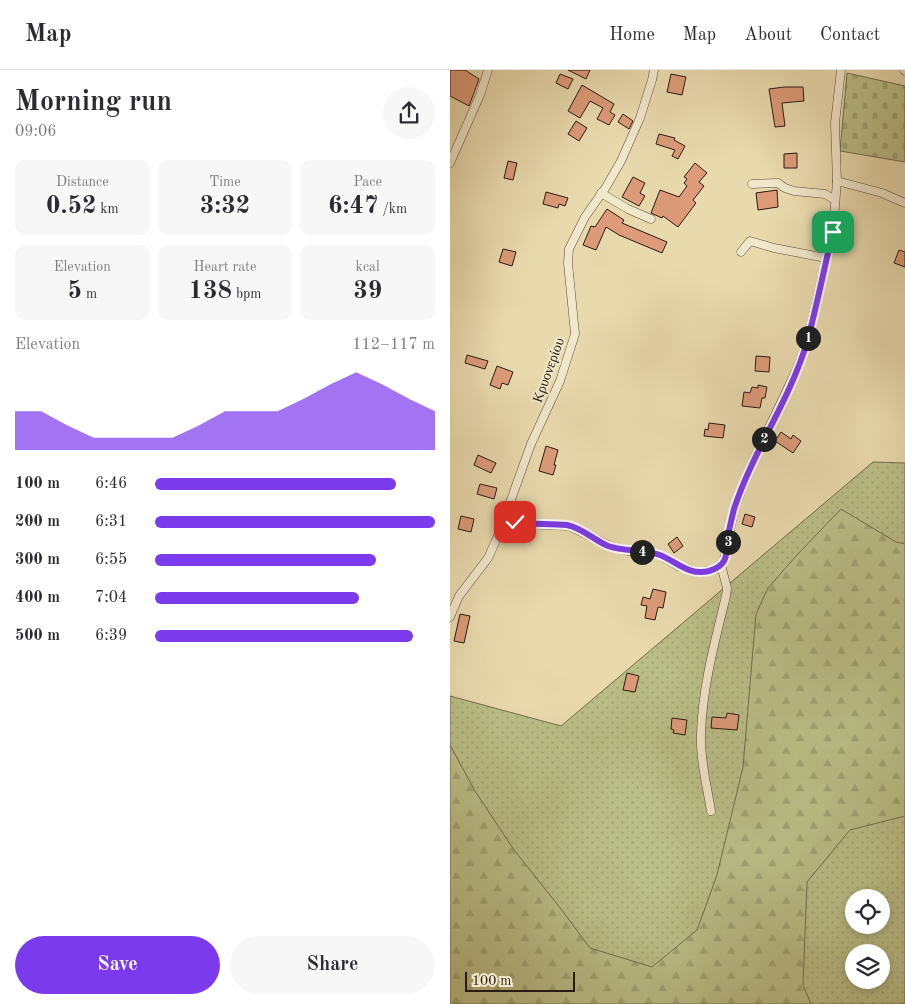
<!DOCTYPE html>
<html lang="en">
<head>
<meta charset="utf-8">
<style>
	:root { --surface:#fff; --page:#f7f7f7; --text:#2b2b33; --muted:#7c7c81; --line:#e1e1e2; --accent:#7c3aed }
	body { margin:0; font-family:"Old Standard TT",serif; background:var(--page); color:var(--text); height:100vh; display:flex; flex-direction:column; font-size:19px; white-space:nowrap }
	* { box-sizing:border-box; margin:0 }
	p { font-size:16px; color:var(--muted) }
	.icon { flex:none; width:28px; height:28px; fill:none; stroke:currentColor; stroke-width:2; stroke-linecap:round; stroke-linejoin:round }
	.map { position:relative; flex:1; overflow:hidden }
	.drawer { display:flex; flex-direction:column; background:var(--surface); width:450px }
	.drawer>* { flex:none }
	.fabs { position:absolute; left:395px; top:819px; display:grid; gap:10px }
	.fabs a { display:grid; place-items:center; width:45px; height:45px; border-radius:50%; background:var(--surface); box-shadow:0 2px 8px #0003; font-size:25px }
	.scale { position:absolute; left:15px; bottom:12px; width:110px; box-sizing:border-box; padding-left:5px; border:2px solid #291a12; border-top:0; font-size:14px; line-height:18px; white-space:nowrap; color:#291a12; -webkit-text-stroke:4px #f1e7ca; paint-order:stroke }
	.pin { position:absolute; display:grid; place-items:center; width:42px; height:42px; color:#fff; margin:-21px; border-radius:10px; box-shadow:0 2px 8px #0006 }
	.km { position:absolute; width:25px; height:25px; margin:-12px; border-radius:50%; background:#222; color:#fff; font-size:14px; line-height:25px; text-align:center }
	.round { display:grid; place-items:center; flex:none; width:52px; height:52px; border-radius:26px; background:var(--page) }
	.overview { display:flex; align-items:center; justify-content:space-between; height:85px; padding:0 15px }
	h1 { font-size:28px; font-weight:700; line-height:38px }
	.figures { display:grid; grid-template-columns:repeat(3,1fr); gap:8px; height:85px; padding:5px 15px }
	.figures div { display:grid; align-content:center; border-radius:10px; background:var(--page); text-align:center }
	.figures b { font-size:25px; font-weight:700 }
	.figures small { font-size:14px; font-weight:400 }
	.figures p { font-size:14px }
	.chart { height:140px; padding:10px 15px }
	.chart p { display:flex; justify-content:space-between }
	.chart svg { width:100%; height:90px; margin-top:5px; fill:var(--accent); opacity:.7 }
	.button { display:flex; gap:10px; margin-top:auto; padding:10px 15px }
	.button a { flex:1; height:58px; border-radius:30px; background:var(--accent); color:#fff; font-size:20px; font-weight:700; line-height:58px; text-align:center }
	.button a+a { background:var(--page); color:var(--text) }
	ul { padding:0 15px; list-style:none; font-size:16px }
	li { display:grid; grid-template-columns:80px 60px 1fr; align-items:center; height:38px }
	li i { height:12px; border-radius:6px; background:var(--accent) }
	header { display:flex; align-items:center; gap:30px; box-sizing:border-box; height:70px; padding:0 25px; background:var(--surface); border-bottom:1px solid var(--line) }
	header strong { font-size:24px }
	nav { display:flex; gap:28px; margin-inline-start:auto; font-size:18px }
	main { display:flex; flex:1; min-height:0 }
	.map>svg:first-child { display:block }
</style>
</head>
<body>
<header>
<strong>Map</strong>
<nav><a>Home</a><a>Map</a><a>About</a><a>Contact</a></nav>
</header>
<main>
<section class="drawer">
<div class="overview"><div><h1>Morning run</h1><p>09:06</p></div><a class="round"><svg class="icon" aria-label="share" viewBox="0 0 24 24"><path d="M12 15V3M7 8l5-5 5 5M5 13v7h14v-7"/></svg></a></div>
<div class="figures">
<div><p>Distance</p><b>0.52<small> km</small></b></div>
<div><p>Time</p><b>3:32</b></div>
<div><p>Pace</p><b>6:47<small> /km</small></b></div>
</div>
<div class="figures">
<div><p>Elevation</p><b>5<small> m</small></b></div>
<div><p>Heart rate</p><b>138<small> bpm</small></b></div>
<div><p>kcal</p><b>39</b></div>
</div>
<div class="chart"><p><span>Elevation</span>112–117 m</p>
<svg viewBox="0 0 160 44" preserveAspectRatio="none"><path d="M0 44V25L10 25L20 32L30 38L40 38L50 38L60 38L70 32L80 25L90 25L100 25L110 19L120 12L130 6L140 12L150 19L160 25V44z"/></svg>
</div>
<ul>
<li><b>100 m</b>6:46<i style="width:86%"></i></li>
<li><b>200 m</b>6:31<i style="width:100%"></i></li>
<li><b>300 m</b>6:55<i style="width:79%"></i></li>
<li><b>400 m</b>7:04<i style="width:73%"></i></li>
<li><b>500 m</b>6:39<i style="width:92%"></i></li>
</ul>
<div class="button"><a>Save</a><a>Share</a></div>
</section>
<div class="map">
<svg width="455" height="934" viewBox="0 0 455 934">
	<defs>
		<pattern id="grass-dots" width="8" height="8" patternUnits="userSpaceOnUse" patternTransform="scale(1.25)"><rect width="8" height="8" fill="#babe88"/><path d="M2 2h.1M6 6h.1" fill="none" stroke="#a0a374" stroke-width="1.8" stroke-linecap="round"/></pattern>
		<pattern id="forest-firs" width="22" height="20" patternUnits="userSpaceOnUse" patternTransform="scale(1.25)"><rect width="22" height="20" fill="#babe88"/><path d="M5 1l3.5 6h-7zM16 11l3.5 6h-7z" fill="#a0a374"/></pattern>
		<pattern id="cemetery-stones" width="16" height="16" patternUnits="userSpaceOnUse" patternTransform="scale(1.25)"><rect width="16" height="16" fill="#babe88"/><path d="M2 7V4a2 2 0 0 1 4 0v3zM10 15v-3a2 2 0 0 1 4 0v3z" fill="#a0a374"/></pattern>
	</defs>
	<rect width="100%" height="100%" fill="#e9daae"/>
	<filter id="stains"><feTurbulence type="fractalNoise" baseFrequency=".004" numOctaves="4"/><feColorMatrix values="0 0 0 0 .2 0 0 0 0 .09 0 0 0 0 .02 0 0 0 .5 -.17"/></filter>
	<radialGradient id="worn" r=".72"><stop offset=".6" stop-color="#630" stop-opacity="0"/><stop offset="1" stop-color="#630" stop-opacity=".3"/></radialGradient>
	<!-- grass -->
	<path fill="url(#grass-dots)" stroke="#726c4d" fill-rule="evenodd" d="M423,392L455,393V934H0V626L111,656ZM404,828H431V855H404ZM404,882H431V910H404Z"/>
	<!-- forest -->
	<path fill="url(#forest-firs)" stroke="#726c4d" d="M391,439L446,472L455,474V746L400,760L357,812L353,915L361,934H0V675L25,721L64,780L111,839L140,878L202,897L247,860L267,805L293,697L306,544L318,518L347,485Z"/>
	<!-- cemetery -->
	<path fill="url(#cemetery-stones)" stroke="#726c4d" d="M397,3L455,16V92L390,81Z"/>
	<!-- building -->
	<g fill="#dd9b79" stroke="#291a12">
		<path d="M0,0H15L29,9L19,36L0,26Z"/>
		<path d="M118,0H140L136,9Z"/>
		<path d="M110,4L123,9L118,19L106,13Z"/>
		<path d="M221,4L236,7L232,25L217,22Z"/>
		<path d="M132,15L164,34L160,42L165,45L159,55L147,49L153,38L140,31L130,48L118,41Z"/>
		<path d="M334,17H353L354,31L332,33L335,56L325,57L319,19Z"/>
		<path d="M173,44L183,51L179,59L168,52Z"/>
		<path d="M126,51L137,58L129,71L118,64Z"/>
		<path d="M209,64L225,68L224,70L235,76L228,89L222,86L225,80L206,74Z"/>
		<path d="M347,83V98H334V84Z"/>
		<path d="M58,91L67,93L63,110L54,108Z"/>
		<path d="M245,93L257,103L249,112L254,116L243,130L246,133L228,157L213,146L212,148L201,143L210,120L229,127L237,116L234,113L237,109L234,107Z"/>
		<path d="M183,107L195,113L190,123L195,126L189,136L172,127Z"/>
		<path d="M327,120L328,137L308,140L306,123Z"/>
		<path d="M96,122L118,128L115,136L109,134L108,138L93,134Z"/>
		<path d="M157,139L174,150L172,153L217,172L212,183L169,165L156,157L146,180L133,175L141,156L145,157Z"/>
		<path d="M53,179L66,182L62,196L49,192Z"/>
		<path d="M449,180L455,182V197L444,193Z"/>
		<path d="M17,285L38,291L35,299L15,293Z"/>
		<path d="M306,286L320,287L319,302L305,301Z"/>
		<path d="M47,296L63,302L58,315L52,313L50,319L40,315Z"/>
		<path d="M308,315L317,317L315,328H312L310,338L292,336L294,322L300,323L302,317L308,318Z"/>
		<path d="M259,353L275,355L273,368L254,366L255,359L258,360Z"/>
		<path d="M331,362L341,369L343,365L351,371L343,383L325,371Z"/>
		<path d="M96,376L108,380L104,395H106L103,405L89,401Z"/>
		<path d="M28,385L46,393L41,403L24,395Z"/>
		<path d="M30,414L47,418L44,429L27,424Z"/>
		<path d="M295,444L305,447L302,457L292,454Z"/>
		<path d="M11,446L24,449L21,462L8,459Z"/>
		<path d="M227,467L233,476L224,483L218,474Z"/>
		<path d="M203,519L216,522L213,538L208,537L205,550L195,548L197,536L191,535L193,527L200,529Z"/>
		<path d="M10,544L20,546L14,573L4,571Z"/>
		<path d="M177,603L189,606L185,622L173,620Z"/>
		<path d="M277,643L289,645L287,660L261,658L262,647L276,648Z"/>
		<path d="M222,648L237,650L235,665L223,663L224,660L221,659Z"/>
	</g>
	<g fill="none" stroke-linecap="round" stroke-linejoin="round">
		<!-- street casing -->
		<g stroke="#594a39" stroke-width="9">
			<g id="street">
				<path d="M454,0L455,1"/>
				<path d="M0,93L30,25L38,0"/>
				<path d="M387,111L432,123L455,133"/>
				<path d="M302,114L328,113L335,118L344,121L375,124L385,130"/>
				<path d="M151,123L178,139L201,149"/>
				<path d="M291,182L300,171L324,178L376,188"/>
				<path d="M53,448L75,454L119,456L160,476L178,481H192L210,485L228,496L245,501L253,502L266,499L274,491L284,440L299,400L346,301L357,273L383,161L387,111L385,53L391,0"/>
				<path d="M0,547L9,526L38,488L48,466L81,374L110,311L125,264L118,193L119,179L135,147L156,117L171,91L190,48L202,10L204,0"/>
				<path d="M261,741C257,716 250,690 251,665C252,619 265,571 276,526L277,518L271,495"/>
			</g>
		</g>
		<!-- street -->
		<use href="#street" stroke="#f1e7ca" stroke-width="8"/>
	</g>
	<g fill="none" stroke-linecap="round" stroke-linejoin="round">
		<!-- route casing -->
		<g stroke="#fff" stroke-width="10">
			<path id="route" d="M65,452C82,455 100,453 117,455C132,458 144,470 158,476C175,482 193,479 210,485C227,492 239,506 259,501C280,495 276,482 278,465C280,456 282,447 284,439C303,381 340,330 357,272C367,236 374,198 383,162"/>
		</g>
		<!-- route -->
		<use href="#route" stroke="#7c3aed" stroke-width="6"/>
	</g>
	<g text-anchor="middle" stroke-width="4" stroke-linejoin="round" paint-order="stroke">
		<!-- street labels -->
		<g font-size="14" fill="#291a12" stroke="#f1e7ca">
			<text transform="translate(98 300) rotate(-70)" y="5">Κρυονερίου</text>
		</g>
	</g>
	<rect width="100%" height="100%" filter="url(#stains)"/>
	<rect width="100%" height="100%" fill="url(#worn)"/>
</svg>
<div class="fabs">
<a><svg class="icon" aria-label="locate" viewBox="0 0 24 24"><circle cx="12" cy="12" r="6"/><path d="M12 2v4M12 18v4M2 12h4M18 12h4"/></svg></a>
<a><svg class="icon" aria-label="layers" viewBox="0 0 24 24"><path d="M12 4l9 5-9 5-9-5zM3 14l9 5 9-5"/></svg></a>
</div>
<div class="scale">100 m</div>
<div class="pin" style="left:383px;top:162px;background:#1e9e55"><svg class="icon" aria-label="arrive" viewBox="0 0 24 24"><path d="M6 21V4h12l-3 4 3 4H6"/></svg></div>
<div class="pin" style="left:65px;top:452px;background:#d93025"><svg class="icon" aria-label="check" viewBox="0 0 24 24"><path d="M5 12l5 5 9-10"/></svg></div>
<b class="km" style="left:358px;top:268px">1</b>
<b class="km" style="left:314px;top:369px">2</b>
<b class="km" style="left:278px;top:472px">3</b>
<b class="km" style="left:192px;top:482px">4</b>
</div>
</main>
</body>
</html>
